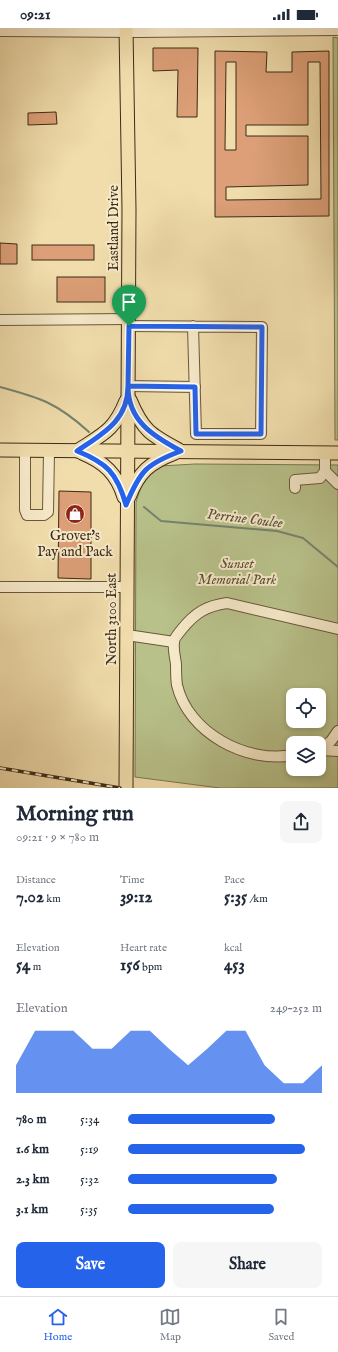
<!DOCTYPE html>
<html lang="en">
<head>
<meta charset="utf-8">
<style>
	:root { --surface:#fff; --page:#f6f6f7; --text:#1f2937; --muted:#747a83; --line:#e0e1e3; --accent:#2563eb }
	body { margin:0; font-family:"IM FELL English",serif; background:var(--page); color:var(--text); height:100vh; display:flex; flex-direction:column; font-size:15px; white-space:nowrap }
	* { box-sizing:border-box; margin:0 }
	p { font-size:13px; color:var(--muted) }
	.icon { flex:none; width:22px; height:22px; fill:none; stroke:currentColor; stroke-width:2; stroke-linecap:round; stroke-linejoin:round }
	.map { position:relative; height:760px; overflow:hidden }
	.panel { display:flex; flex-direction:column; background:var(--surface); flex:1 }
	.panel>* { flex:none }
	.buttons { position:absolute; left:286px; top:660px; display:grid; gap:8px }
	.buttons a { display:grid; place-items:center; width:40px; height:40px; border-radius:8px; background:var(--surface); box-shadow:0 2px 6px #0003; font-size:20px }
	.pin { position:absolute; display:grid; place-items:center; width:34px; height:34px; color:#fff; margin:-41px -17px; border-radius:50% 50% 50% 0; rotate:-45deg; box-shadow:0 0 4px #0007 }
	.pin .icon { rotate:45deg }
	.round { display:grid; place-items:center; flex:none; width:42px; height:42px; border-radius:8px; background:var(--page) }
	.head { display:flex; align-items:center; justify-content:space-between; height:68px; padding:0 16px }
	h1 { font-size:22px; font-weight:700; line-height:30px }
	.metrics { display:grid; grid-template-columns:repeat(3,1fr); gap:6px; height:68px; padding:4px 16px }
	.metrics div { display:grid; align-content:center }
	.metrics b { font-size:17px; font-weight:700 }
	.metrics small { font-size:11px; font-weight:400 }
	.metrics p { font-size:11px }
	.chart { height:112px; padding:8px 16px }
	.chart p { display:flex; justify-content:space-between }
	.chart svg { width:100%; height:72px; margin-top:4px; fill:var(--accent); opacity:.7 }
	.action { display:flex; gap:8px; margin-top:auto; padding:8px 16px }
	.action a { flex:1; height:46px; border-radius:8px; background:var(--accent); color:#fff; font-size:16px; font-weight:700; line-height:46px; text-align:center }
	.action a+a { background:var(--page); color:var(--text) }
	ul { padding:0 16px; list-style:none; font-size:13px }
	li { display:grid; grid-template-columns:64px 48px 1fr; align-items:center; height:30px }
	li i { height:10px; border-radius:5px; background:var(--accent) }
	.status { display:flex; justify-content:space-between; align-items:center; height:28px; padding:0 20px; background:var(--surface); direction:ltr }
	.status svg { height:11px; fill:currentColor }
	.tab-bar { display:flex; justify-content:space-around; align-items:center; height:56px; border-top:1px solid var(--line); background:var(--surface); font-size:11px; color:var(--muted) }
	.tab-bar a { display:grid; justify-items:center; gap:2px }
	.tab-bar .current { color:var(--accent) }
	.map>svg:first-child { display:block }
</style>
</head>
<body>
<div class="status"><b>09:21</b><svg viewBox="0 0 49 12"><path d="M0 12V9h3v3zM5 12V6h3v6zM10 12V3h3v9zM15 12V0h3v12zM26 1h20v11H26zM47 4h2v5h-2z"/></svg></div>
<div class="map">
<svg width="338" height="760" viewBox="0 0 338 760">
	<rect width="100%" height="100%" fill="#f1ddac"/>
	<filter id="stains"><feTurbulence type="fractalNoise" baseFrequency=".005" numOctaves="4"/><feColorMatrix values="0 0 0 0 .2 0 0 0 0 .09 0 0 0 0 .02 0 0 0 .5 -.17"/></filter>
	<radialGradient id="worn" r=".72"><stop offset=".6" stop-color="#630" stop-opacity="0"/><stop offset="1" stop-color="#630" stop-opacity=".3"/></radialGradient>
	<!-- green -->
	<g fill="#b8c18a" stroke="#7a7650" fill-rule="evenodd">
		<path d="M333,9L338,10V412H335Z"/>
		<path d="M195,436L338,437V760H220L135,749L136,474L143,453L160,438ZM293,667H319V693H293ZM293,715H319V741H293Z"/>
	</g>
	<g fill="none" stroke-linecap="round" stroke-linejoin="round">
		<!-- stream -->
		<g stroke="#75826f" stroke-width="2">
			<path d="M0,359C41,370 57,375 89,404"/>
			<path d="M144,479L161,493L277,503L303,510L338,539"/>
		</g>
	</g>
	<!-- building -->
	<g fill="#dc9f77" stroke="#3c2b16" fill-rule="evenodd">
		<path d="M153,20H198L197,89H177L178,42L153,43Z"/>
		<path d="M215,23L267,24L266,44H292V24L329,23V188L215,189ZM226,34H236V122H225ZM308,34H320L321,171L226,172V159L308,157V108H246V97H308Z"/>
		<path d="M56,84L57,96L28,97V85Z"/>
		<path d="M0,215L17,216V236H0Z"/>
		<rect x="32" y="217" width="62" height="15"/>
		<rect x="57" y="249" width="48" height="25"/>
		<path d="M59,463L91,464V551L58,550Z"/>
	</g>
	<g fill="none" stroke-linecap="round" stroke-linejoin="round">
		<!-- minor casing -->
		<g stroke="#69583c" stroke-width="12">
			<g id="minor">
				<path d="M0,3L139,4L338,2"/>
				<path d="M0,292L129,291"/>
				<path d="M129,298L262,299L261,406H196L193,298"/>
				<path d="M128,358L195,359"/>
				<path d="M25,422V482L27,487H44L48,484L49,423"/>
				<path d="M325,425V443L338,456"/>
				<path d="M295,460V452L320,450L325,443"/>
				<path d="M0,559H127"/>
				<path d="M127,607L174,614"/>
				<path d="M320,721L331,713L338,703"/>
				<path d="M319,722L338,723"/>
				<path d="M293,727C247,736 188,705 177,657C176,650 176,642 176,636C175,629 173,621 174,614C174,610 179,605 182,601C195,585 206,578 227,575L338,601"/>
			</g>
		</g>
		<!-- major casing -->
		<g stroke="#3c2b16" stroke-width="15">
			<g id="major">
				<path d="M130,372C143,403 151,407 179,422"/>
				<path d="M0,422L338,425"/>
				<path d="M77,423C103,406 114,403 126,373"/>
				<path d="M82,425C104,434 117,446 124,469"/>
				<path d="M129,469C139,444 149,435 175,425"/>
				<path d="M126,760L129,181L126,0"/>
			</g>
		</g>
		<!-- minor -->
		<use href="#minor" stroke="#f6e9c9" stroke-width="10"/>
		<!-- major -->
		<use href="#major" stroke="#f1ddac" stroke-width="13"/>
		<!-- rail casing -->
		<g stroke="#3c2b16" stroke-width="3.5">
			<path id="rail" d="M0,740L120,760"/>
		</g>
		<!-- rail -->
		<use href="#rail" stroke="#f6e9c9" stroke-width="2" stroke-dasharray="6" stroke-linecap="butt"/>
	</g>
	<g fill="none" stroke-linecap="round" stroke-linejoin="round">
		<!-- route casing -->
		<g stroke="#fff" stroke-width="8">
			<path id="route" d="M129,298L128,358C128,393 102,406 77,423C107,435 117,445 126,477C140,443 146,436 181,423C153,408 128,393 128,358L195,359L196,406H261L262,299L129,298"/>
		</g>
		<!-- route -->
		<use href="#route" stroke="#2563eb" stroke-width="5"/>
	</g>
	<!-- icons -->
	<defs>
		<g id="shop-disc" transform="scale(1)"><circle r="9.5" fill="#8f2418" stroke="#f6e9c9"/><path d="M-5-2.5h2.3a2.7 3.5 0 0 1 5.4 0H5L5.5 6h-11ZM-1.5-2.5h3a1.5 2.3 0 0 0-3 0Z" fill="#fff"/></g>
	</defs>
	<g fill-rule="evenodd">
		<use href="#shop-disc" x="75" y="486"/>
	</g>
	<g text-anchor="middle" stroke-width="4" stroke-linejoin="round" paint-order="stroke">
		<!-- street labels -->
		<g font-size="14" fill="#3c2b16" stroke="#f6e9c9">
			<text transform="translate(113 200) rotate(-90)" y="5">Eastland Drive</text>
			<text transform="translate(111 591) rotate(-90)" y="5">North 3100 East</text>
		</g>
		<!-- poi labels -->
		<g font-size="14" fill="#3c2b16" stroke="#f6e9c9">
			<text x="75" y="512">Grover's<tspan x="75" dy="16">Pay and Pack</tspan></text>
		</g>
		<!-- park labels -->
		<g font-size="14" font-style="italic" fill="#5b5033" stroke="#f6e9c9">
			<text x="237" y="540">Sunset<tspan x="237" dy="16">Memorial Park</tspan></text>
		</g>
		<!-- water labels -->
		<g font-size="15" font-style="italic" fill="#544f3b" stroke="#f6e9c9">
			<text transform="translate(245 490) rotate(7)" y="5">Perrine Coulee</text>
		</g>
	</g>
	<rect width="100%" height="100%" filter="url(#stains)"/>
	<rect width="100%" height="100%" fill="url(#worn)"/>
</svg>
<div class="buttons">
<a><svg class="icon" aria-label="locate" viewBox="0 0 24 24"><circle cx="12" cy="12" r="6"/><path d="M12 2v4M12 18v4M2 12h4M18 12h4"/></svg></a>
<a><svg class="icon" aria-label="layers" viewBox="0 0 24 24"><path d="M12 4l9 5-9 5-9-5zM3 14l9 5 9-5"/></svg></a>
</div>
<div class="pin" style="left:129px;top:298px;background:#1e9e55"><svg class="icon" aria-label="arrive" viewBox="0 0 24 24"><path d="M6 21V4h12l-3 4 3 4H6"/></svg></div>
</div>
<section class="panel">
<div class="head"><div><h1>Morning run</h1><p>09:21 · 9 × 780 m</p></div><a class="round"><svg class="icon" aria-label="share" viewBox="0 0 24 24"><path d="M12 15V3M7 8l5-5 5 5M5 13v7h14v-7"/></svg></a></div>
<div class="metrics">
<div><p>Distance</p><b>7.02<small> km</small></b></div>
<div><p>Time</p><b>39:12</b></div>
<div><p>Pace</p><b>5:35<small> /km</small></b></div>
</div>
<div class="metrics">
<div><p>Elevation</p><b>54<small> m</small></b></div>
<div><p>Heart rate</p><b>156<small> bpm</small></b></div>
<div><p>kcal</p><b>453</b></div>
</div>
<div class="chart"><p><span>Elevation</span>249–252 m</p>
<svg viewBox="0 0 160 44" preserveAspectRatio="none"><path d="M0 44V27L10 6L20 6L30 6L40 17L50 17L60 6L70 6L80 17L90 27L100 17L110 6L120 6L130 27L140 38L150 38L160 27V44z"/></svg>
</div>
<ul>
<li><b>780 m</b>5:34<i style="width:76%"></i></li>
<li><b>1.6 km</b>5:19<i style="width:91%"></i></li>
<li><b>2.3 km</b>5:32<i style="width:77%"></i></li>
<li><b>3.1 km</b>5:35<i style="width:75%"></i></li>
</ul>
<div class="action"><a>Save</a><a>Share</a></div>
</section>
<nav class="tab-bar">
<a class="current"><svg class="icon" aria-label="home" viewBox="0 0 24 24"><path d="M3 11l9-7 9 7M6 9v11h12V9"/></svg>Home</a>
<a><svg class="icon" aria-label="map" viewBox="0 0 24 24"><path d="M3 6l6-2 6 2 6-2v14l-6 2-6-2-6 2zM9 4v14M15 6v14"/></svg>Map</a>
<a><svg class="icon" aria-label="saved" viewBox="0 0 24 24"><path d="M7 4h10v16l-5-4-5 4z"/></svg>Saved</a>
</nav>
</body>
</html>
